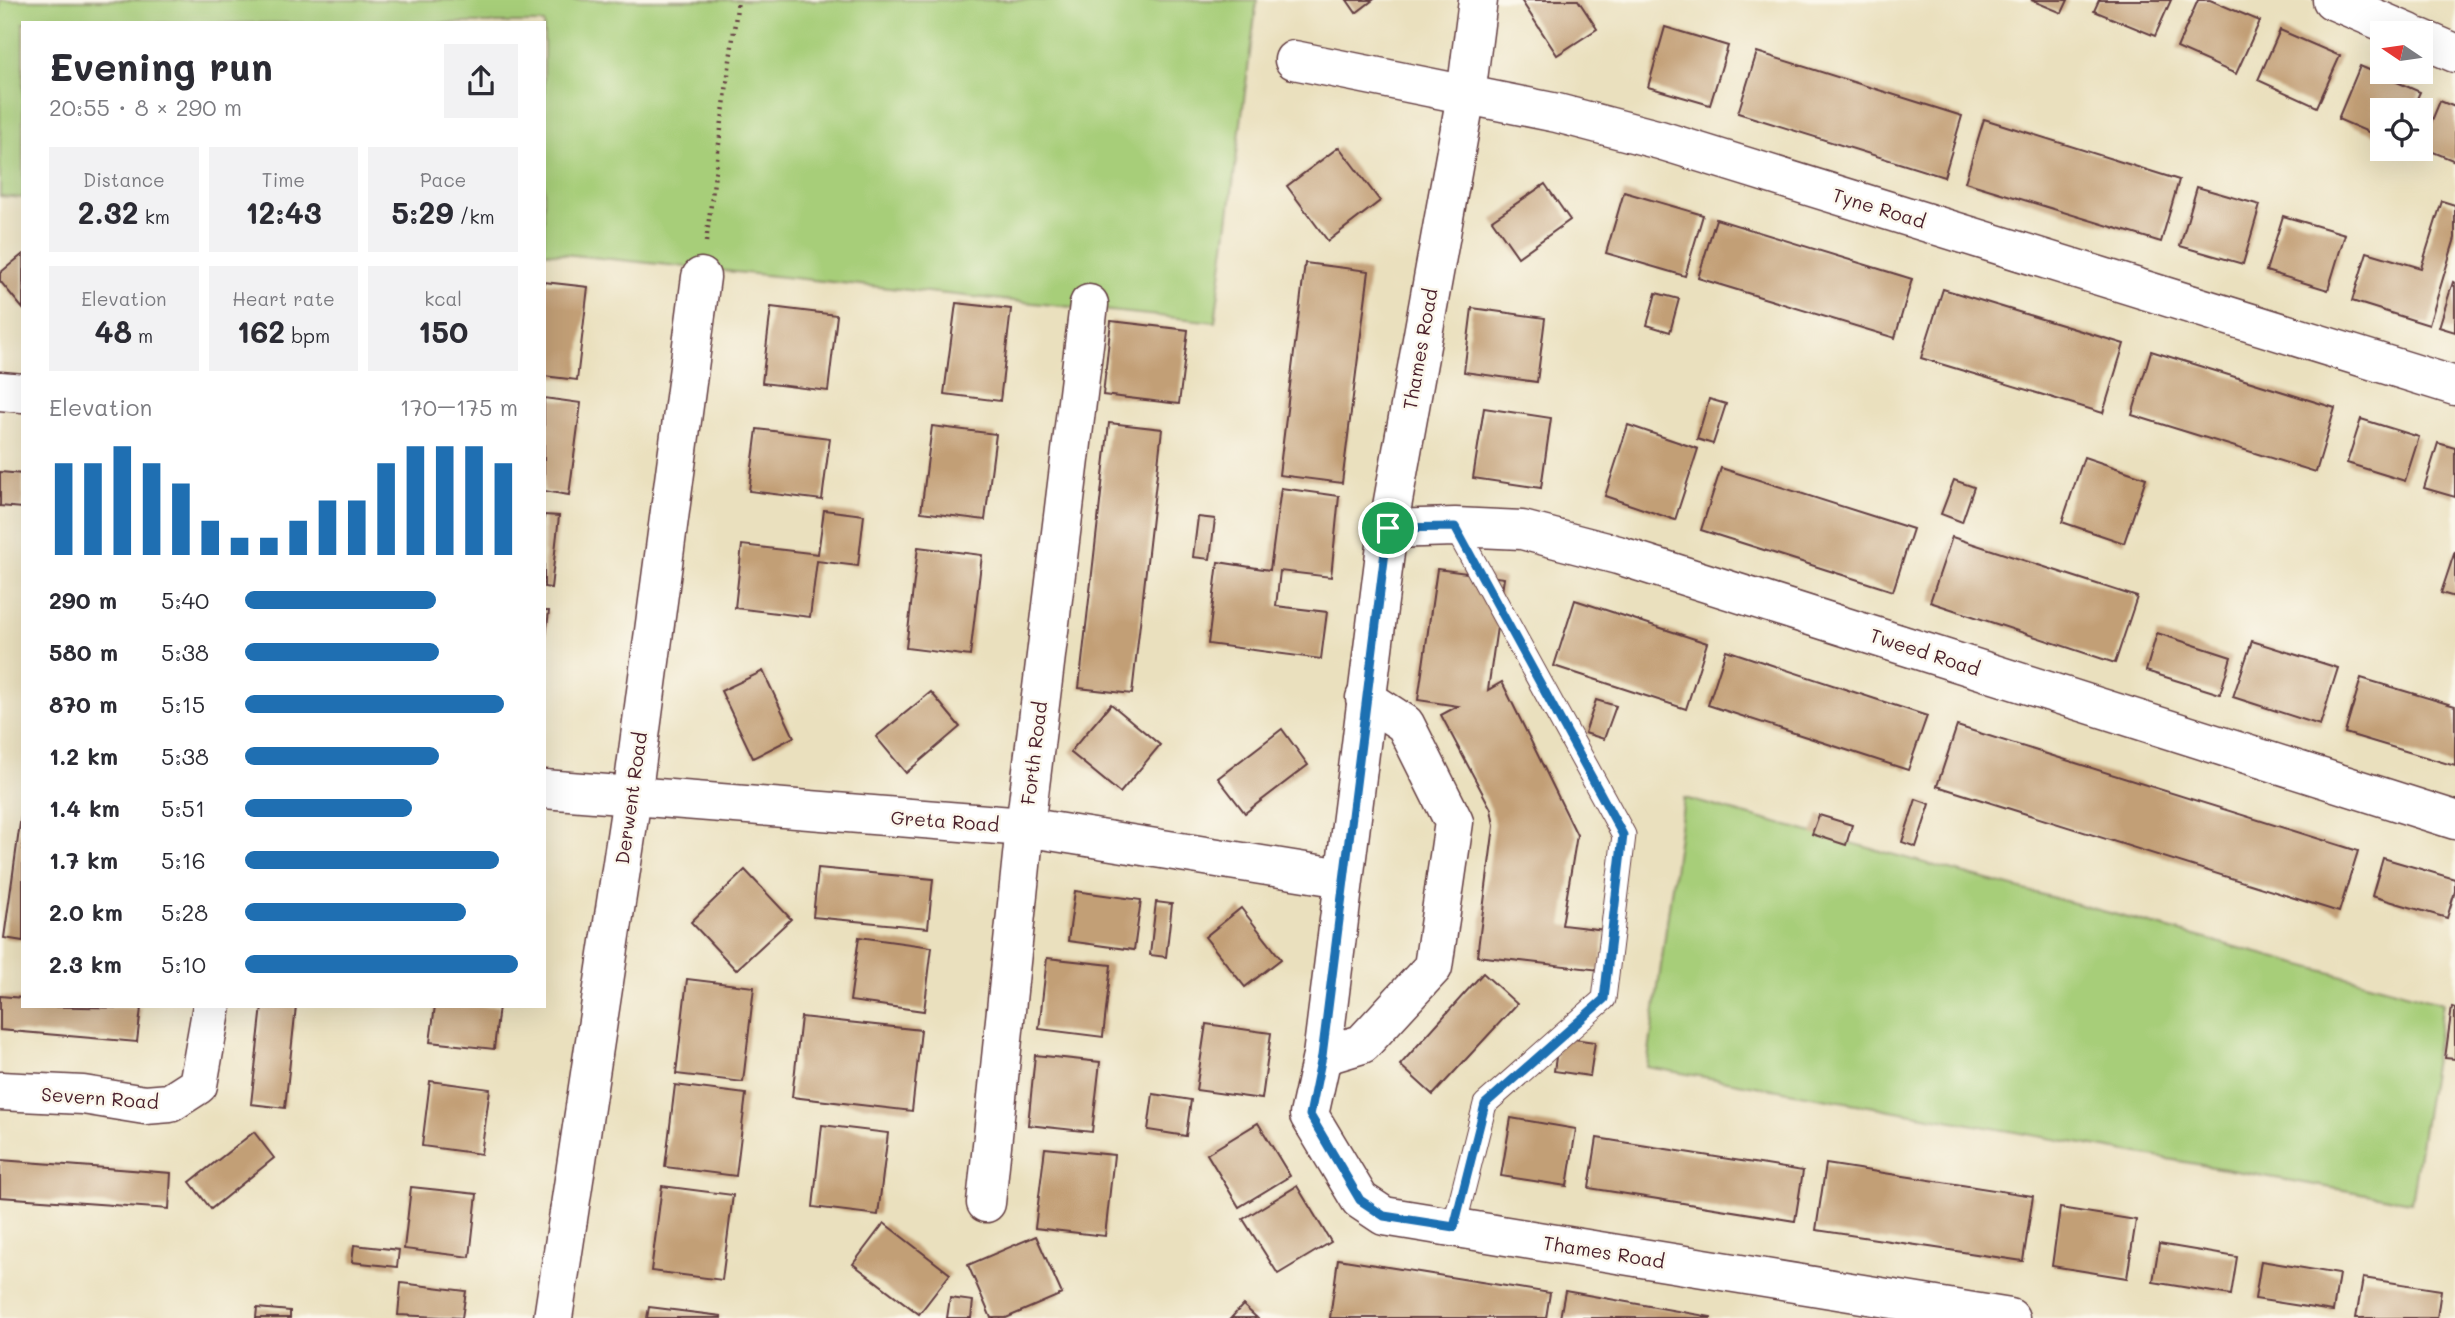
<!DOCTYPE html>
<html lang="en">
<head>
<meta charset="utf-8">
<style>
	:root { --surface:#fff; --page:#f2f2f3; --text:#2b2b33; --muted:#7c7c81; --accent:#1f6fb2 }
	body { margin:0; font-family:Mali,sans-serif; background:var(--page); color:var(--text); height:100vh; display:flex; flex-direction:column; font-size:26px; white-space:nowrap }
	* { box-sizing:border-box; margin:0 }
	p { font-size:23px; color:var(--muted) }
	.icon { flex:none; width:38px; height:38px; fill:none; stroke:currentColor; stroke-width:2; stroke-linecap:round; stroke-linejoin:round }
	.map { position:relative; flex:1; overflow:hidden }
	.details { position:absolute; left:21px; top:21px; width:525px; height:987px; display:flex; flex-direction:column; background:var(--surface); border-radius:0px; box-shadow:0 7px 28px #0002 }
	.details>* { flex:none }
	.needle { width:46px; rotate:283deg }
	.buttons { position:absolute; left:2370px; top:21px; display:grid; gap:14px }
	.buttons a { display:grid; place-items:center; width:63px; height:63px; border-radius:0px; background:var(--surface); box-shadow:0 7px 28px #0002; font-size:35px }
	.pin { position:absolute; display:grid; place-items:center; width:60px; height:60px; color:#fff; margin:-30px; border:4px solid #fff; border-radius:50%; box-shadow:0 2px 7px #0007 }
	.round { display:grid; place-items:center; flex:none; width:74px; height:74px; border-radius:0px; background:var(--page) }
	.overview { display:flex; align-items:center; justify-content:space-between; height:119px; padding:0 28px }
	h1 { font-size:38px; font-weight:700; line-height:52px }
	.figures { display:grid; grid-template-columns:repeat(3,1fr); gap:10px; height:119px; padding:7px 28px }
	.figures div { display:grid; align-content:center; border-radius:0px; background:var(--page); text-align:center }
	.figures b { font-size:30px; font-weight:700 }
	.figures small { font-size:19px; font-weight:400 }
	.figures p { font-size:19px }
	.chart { height:196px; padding:14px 28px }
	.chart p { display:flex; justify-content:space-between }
	.chart svg { width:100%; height:126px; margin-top:7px; stroke:var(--accent); stroke-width:6 }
	ul { padding:0 28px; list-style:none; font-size:23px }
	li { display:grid; grid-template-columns:112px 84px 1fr; align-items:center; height:52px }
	li i { height:18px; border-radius:9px; background:var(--accent) }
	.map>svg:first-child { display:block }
</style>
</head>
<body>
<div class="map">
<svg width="2455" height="1318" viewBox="0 0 2455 1318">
	<rect width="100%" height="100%" fill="#fbf7ec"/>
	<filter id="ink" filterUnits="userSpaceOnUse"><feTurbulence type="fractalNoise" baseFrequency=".0143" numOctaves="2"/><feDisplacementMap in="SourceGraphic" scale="14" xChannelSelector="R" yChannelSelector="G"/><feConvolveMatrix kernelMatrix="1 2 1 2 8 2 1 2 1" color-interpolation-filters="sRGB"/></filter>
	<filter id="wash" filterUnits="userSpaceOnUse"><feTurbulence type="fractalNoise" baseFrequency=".00686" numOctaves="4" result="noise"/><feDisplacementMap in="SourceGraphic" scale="28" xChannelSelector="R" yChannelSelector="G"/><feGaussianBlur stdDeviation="1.57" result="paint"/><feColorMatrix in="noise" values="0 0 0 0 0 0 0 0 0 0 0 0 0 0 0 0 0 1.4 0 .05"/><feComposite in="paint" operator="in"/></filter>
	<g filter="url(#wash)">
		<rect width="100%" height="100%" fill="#eae0be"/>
		<!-- green -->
		<g fill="#a7ce79" stroke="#787652" stroke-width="2">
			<path d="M0,0H1257L1215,322L544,252V23H23V198L0,196Z"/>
			<path d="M1684,798L2443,1003L2411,1202L1647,1067Z"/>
		</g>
		<g id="blocks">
			<!-- building -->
			<g fill="#c29f76">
				<path d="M1347,0H1373L1356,13Z"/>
				<path d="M1521,0H1578L1597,29L1557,55Z"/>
				<path d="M2031,0H2068L2062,13Z"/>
				<path d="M2099,0H2171L2155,36L2094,11Z"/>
				<path d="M2198,0H2210L2260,21L2236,74L2177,48Z"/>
				<path d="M1665,27L1728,46L1710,105L1648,87Z"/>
				<path d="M2280,30L2340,56L2317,107L2258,80Z"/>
				<path d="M1757,52L1962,116L1944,177L1738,113Z"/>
				<path d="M2360,66L2420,92L2412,110H2382V138L2338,119Z"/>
				<path d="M2440,101L2455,107V161L2421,147Z"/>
				<path d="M1984,119L2179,180L2161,242L1965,182Z"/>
				<path d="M1339,147L1380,201L1328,241L1287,186Z"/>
				<path d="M1545,184L1570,220L1518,257L1492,220Z"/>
				<path d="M2197,187L2260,205L2243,264L2180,246Z"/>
				<path d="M1624,192L1703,215L1685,276L1606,253Z"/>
				<path d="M2442,201L2455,205V238L2429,325L2352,301L2367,252L2421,268Z"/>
				<path d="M2283,216L2345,234L2328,290L2266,271Z"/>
				<path d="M1716,219L1912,279L1895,338L1698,278Z"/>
				<path d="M23,254V309L0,281V273Z"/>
				<path d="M1305,263L1369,271L1342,483L1279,475Z"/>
				<path d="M544,282L588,287L577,380L544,376Z"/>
				<path d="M2453,282L2455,283V332L2439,327Z"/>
				<path d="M1943,289L2124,344L2103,413L1921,358Z"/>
				<path d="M1656,293L1679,299L1670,332L1647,325Z"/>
				<path d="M956,303L1011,309L1000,401L944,394Z"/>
				<path d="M771,307L837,315L828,391L762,383Z"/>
				<path d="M1472,308L1545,318L1537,382L1464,372Z"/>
				<path d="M1111,321L1188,330L1179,404L1103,395Z"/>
				<path d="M2151,351L2335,408L2316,472L2132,415Z"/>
				<path d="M544,398L581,403L569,495L544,491Z"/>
				<path d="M1709,399L1726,404L1713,444L1697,439Z"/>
				<path d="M1484,408L1551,418L1541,488L1473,478Z"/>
				<path d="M2361,419L2419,437L2405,481L2347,463Z"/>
				<path d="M1109,423L1162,429L1132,694L1079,688Z"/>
				<path d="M1628,425L1698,449L1675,520L1605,496Z"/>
				<path d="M932,426L996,434L985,520L921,512Z"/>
				<path d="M757,429L830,438L822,500L749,491Z"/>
				<path d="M2438,443L2455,448V497L2424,488Z"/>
				<path d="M2084,457L2146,478L2124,543L2062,522Z"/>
				<path d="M1721,468L1913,529L1893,591L1701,530Z"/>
				<path d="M0,472L23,474V508L0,506Z"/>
				<path d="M1954,480L1974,487L1962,522L1941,514Z"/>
				<path d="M1281,488L1339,496L1331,577L1280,571L1276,606L1327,612L1321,659L1208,644L1218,562L1270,570Z"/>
				<path d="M824,510L864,515L858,566L817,561L810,617L735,608L742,545L818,554Z"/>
				<path d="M544,515L559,516L551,588L544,587Z"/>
				<path d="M1198,517L1215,519L1210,559L1193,557Z"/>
				<path d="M1952,537L2137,597L2115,663L1930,602Z"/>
				<path d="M918,547L982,555L970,656L906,648Z"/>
				<path d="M2455,551V597L2441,593Z"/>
				<path d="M1437,569L1504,578L1488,690L1502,682L1577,835L1562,925L1605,930L1600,970L1477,956L1494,826L1491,809L1441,715L1458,706L1418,700Z"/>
				<path d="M1575,600L1707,643L1686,709L1554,666Z"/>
				<path d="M544,611H549L546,635H544Z"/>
				<path d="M2157,633L2231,657L2220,694L2146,671Z"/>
				<path d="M2252,641L2338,668L2320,725L2233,697Z"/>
				<path d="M1726,650L1927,716L1908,770L1708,705Z"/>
				<path d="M763,671L794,737L753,758L721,691Z"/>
				<path d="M2361,678L2455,706V766L2345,733Z"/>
				<path d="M931,692L960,727L906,773L876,737Z"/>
				<path d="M1596,700L1616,706L1604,739L1585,733Z"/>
				<path d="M1111,704L1160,745L1120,793L1070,752Z"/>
				<path d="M1957,726L2358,851L2339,912L1937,786Z"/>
				<path d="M1282,729L1308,765L1245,813L1218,778Z"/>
				<path d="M1916,799L1930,804L1916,847L1902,842Z"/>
				<path d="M1819,815L1852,825L1846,845L1812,834Z"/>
				<path d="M21,816H23V941L4,938Z"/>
				<path d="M2383,858L2455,879V891L2447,918L2372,896Z"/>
				<path d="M818,868L933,879L928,928L813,917Z"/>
				<path d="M745,870L791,919L736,970L691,922Z"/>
				<path d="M1075,891L1141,900L1134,950L1068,941Z"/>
				<path d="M1156,902L1172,904L1166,957L1150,955Z"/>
				<path d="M1241,908L1281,959L1245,987L1205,937Z"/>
				<path d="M859,937L932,947L924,1011L850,1001Z"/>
				<path d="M1047,958L1111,965L1103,1037L1039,1029Z"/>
				<path d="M1483,973L1517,1004L1433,1095L1400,1065Z"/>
				<path d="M687,979L754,987L743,1082L676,1074Z"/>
				<path d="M0,996L23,998V1006L141,1008L137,1042L0,1030Z"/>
				<path d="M262,1006H296L285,1108L251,1104Z"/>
				<path d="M435,1006H499L494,1049L430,1042Z"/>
				<path d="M2452,1007L2455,1008V1059L2445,1058Z"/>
				<path d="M801,1017L921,1030L912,1111L792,1097Z"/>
				<path d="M1206,1024L1271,1033L1262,1099L1196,1090Z"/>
				<path d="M1559,1037L1595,1042L1590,1076L1554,1071Z"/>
				<path d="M1035,1055L1100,1062L1092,1132L1028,1125Z"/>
				<path d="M430,1081L490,1089L481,1154L422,1146Z"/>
				<path d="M675,1085L746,1094L736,1176L665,1167Z"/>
				<path d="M1153,1094L1191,1100L1186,1136L1148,1130Z"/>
				<path d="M1511,1118L1576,1129L1567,1186L1501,1176Z"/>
				<path d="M1258,1123L1290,1176L1239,1207L1207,1154Z"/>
				<path d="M822,1125L888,1133L878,1215L813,1207Z"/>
				<path d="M254,1132L274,1158L211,1209L190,1182Z"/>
				<path d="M1597,1138L1803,1171L1795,1221L1589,1188Z"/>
				<path d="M1045,1148L1114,1155L1105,1236L1035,1228Z"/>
				<path d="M0,1160L171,1173L169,1209L0,1197Z"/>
				<path d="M1826,1164L2033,1196L2023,1261L1816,1230Z"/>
				<path d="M662,1186L733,1195L722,1280L651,1271Z"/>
				<path d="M1297,1186L1331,1242L1278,1274L1243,1219Z"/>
				<path d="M411,1187L477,1194L470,1257L404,1249Z"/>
				<path d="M2060,1208L2136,1220L2127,1278L2052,1266Z"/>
				<path d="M884,1223L950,1274L919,1314L853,1264Z"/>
				<path d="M1036,1236L1062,1294L1006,1318H991L968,1265Z"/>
				<path d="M2159,1244L2237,1257L2231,1295L2153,1282Z"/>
				<path d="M354,1245L399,1250L397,1267L352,1262Z"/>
				<path d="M1338,1259L1550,1293L1546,1318H1330Z"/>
				<path d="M2261,1261L2339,1274L2333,1311L2255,1299Z"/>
				<path d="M2363,1278L2441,1290L2437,1318H2356Z"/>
				<path d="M401,1283L466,1291L462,1318L398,1315Z"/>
				<path d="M1565,1291L1711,1317V1318H1560Z"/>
				<path d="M950,1298L973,1301L971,1318H947Z"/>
				<path d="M1243,1305L1257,1318H1231Z"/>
				<path d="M649,1307L721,1316V1318H647Z"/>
				<path d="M257,1308L290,1311V1318H256Z"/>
			</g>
		</g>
	</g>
	<g filter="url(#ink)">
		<use href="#blocks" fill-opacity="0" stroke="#623c41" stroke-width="2"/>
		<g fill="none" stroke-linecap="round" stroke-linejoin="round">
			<!-- lane casing -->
			<g stroke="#623c41" stroke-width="25">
				<path id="lane" d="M1454,1227L1485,1104L1604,999L1624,835L1455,527"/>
			</g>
			<!-- street casing -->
			<g stroke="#623c41" stroke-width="41">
				<g id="street">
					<path d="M1478,0L1466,95L1388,529L1322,1056L1309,1115L1360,1200L1384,1216L2010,1318"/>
					<path d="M2332,0L2409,33"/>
					<path d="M2420,38L2455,53"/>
					<path d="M1294,60L1557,113L1660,140L2455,386"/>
					<path d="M0,391L23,393"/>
					<path d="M1388,529L1455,527L1522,530L1618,555L2455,820"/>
					<path d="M544,789L1025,827L1343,878"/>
					<path d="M1322,1056L1362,1044L1433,967L1454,822L1405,724L1365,698"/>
					<path d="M0,1091L83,1095L145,1105L170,1103L198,1085L212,1006"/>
					<path d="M986,1203L1025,827L1089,304"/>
					<path d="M553,1318L632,797L701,277"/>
				</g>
			</g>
			<!-- path -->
			<path stroke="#623c41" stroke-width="4.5" stroke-dasharray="2 5" stroke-linecap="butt" d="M706,242L738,0"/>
			<!-- lane -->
			<use href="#lane" stroke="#fff" stroke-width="23"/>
			<!-- street -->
			<use href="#street" stroke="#fff" stroke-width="38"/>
		</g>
	</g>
	<g fill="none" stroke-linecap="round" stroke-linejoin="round" filter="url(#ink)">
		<!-- route casing -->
		<g stroke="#fff" stroke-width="14">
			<path id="route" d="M1455,527L1623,835L1604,999L1485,1104L1454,1227L1384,1216L1360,1200L1310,1115L1322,1056L1388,528Z"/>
		</g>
		<!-- route -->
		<use href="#route" stroke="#1f6fb2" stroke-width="9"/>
	</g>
	<g text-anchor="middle" stroke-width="5" stroke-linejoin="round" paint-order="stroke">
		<!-- street labels -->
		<g font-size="19" fill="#4a1f2b" stroke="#fbf7ec">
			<text transform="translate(1879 208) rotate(17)" y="7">Tyne Road</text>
			<text transform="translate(1420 349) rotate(-80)" y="7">Thames Road</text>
			<text transform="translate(1925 652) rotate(18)" y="7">Tweed Road</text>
			<text transform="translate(1034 753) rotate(-83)" y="7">Forth Road</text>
			<text transform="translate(631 798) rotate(-82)" y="7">Derwent Road</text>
			<text transform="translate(945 821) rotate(4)" y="7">Greta Road</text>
			<text transform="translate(100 1098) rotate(4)" y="7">Severn Road</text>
			<text transform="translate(1604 1252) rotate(9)" y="7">Thames Road</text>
		</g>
	</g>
</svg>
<div class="buttons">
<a><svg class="needle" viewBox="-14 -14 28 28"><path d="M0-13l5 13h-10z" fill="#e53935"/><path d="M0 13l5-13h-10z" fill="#7c7c81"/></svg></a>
<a><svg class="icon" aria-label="locate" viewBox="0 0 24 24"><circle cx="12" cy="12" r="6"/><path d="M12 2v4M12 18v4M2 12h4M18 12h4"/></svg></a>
</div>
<div class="pin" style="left:1388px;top:528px;background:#1e9e55"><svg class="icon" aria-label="arrive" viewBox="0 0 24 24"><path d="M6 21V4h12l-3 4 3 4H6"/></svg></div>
<section class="details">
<div class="overview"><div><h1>Evening run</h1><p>20:55 · 8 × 290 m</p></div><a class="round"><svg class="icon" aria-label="share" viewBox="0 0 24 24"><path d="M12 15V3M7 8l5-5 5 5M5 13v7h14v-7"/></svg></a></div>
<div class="figures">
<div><p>Distance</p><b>2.32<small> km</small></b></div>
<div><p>Time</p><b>12:43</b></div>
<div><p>Pace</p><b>5:29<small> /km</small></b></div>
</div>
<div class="figures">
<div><p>Elevation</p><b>48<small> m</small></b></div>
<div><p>Heart rate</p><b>162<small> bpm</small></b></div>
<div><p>kcal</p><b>150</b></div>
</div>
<div class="chart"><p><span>Elevation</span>170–175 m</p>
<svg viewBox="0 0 160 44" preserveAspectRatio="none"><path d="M5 44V12M15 44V12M25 44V6M35 44V12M45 44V19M55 44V32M65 44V38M75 44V38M85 44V32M95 44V25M105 44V25M115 44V12M125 44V6M135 44V6M145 44V6M155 44V12"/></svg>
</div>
<ul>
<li><b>290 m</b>5:40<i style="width:70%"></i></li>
<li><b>580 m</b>5:38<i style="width:71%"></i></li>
<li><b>870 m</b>5:15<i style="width:95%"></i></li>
<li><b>1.2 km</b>5:38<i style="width:71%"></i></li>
<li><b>1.4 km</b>5:51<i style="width:61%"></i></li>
<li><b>1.7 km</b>5:16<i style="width:93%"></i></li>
<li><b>2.0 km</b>5:28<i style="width:81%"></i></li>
<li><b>2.3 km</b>5:10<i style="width:100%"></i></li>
</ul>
</section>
</div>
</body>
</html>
